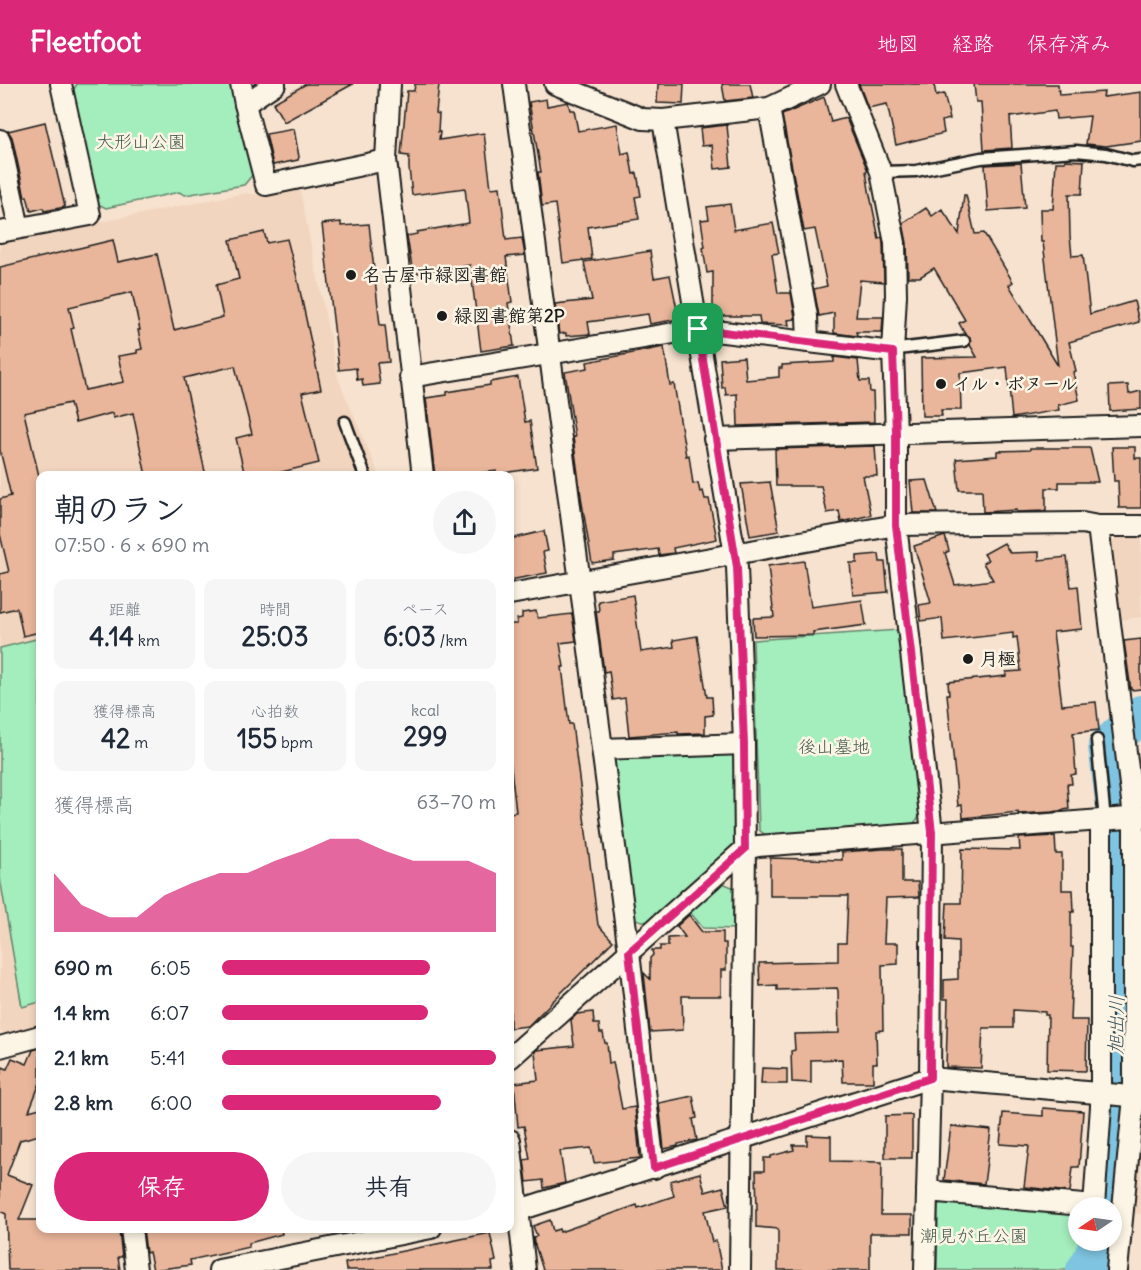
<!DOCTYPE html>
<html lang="ja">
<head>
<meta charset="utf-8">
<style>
	:root { --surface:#fff; --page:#f6f6f7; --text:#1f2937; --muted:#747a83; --accent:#db2777 }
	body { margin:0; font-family:Delius,"Klee One",sans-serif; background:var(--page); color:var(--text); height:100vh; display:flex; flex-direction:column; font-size:22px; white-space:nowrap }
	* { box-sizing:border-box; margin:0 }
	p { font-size:20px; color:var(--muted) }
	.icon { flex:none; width:33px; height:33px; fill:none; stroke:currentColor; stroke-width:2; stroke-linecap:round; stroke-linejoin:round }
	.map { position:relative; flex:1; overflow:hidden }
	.drawer { position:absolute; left:36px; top:387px; width:478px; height:762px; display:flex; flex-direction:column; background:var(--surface); border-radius:12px; box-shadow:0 3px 9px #0003 }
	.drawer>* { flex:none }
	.needle { width:39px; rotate:257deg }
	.fabs { position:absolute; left:1068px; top:1113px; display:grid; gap:12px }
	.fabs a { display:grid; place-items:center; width:54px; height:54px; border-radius:50%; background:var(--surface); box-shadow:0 3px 9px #0003; font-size:30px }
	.pin { position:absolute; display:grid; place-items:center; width:51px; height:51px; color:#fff; margin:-26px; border-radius:12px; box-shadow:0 3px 9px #0006 }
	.round { display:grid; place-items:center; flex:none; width:63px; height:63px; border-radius:32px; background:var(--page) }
	.summary { display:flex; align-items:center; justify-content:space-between; height:102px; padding:0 18px }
	h1 { font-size:33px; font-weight:800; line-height:45px }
	.metrics { display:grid; grid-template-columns:repeat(3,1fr); gap:9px; height:102px; padding:6px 18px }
	.metrics div { display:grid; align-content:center; border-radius:12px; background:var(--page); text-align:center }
	.metrics b { font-size:26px; font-weight:800 }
	.metrics small { font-size:16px; font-weight:400 }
	.metrics p { font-size:16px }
	.chart { height:168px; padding:12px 18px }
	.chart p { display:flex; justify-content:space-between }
	.chart svg { width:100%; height:108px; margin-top:6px; fill:var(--accent); opacity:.7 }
	.button { display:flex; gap:12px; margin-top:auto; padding:12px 18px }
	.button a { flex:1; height:69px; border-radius:36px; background:var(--accent); color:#fff; font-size:24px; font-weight:800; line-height:69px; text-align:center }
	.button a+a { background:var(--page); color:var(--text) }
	ul { padding:0 18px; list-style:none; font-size:20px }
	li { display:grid; grid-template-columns:96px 72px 1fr; align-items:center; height:45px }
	li i { height:15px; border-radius:8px; background:var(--accent) }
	header { display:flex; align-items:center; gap:36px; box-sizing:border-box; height:84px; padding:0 30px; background:var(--accent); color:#fff }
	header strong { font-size:28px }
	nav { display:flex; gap:33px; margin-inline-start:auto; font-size:21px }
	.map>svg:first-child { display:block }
</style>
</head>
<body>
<header>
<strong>Fleetfoot</strong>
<nav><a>地図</a><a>経路</a><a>保存済み</a></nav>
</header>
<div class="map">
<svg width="1141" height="1186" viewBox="0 0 1141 1186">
	<rect width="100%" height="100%" fill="#f6e2cf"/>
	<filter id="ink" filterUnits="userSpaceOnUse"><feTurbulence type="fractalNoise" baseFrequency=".0167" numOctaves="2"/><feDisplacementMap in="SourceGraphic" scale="12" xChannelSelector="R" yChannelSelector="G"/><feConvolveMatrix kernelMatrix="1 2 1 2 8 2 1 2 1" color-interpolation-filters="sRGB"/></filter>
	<g filter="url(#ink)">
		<!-- built -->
		<g fill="#f2d5bf">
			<path d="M299,102L338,294L379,391L40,392V944L9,952L0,947V158L245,109L260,111Z"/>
			<path d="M1117,453H1141V533L1119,536L1109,461Z"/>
			<path d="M1141,1032V1130L1131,1129Z"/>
		</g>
		<!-- green -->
		<g fill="#a4edbc" stroke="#60846c" stroke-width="1.5">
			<path d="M77,0H234L254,89L244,101L185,111L179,108L106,124L96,119L71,10Z"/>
			<path d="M899,546L920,732L912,741L767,752L759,746L753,556Z"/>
			<path d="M40,554V918L22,923L0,794V564Z"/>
			<path d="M725,665L734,672L737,755L733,764L649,839L632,834L612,677L618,668Z"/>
			<path d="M720,798L737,805L736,845L703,844L689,827Z"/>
			<path d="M947,1115L1078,1127V1156H1112V1129L1115,1130L1110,1186H937L938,1121Z"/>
		</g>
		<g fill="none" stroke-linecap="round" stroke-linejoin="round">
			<!-- river -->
			<g stroke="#7fc4e0" stroke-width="38">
				<path d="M1106,1124L1115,1027L1118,746L1107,662L1141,630"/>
				<path d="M1085,1186L1089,1181L1100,1156"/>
			</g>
		</g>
		<!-- building -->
		<g fill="#e9b69b" stroke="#1c1c1c" stroke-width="1.5" fill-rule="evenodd">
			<path d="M306,0H353L284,38L273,19Z"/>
			<path d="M415,0H439L436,29L439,30L438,48H440L439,56L484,49L491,104L500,103L506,156L522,154L525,171L506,173L512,218L508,219L514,262L481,267L470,181L413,190L407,152L417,150V148L469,139L465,104L412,111L409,84V72L401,71L407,7H414Z"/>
			<path d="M658,0H684L683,20L657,19Z"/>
			<path d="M722,0H750L753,14L725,17Z"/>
			<path d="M859,0H934L936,12L944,10L950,35L942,37L944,49L896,61L887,20L868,24Z"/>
			<path d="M974,0H1058L1059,11L1104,8L1103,13L1141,8V57L1106,62L1086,60L1090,32L1056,35L1055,27L1010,33L1012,64L984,66L981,18H976Z"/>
			<path d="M824,13L831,38L846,34L868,87H866L869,106L879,155L882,153L883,160L884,198L860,196L856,233H883L882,248H856L857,252L834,249V229L819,232L814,205L827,202L815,145L804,147L782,31Z"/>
			<path d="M546,15L547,22L568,18L570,26H574L578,47L617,40L622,70L629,68L633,90L637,89L641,112L635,113L639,135L588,143L592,175L563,179L555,120L542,122L538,88H541L529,18Z"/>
			<path d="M45,38L65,123L44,127L43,124L31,127L27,112L25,113L12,53L8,47Z"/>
			<path d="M727,41L731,83L715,85L712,61L702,62L700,44Z"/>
			<path d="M294,45L299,73L298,76L273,81L266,50Z"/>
			<path d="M1065,76L1084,77L1082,110H1069L1070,152L1072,172L1083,171L1090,230L1134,217L1139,238L1069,258L1076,287L1073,288L1079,316L1058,321L1059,326L1012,334L1007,283L960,289L961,326H941L942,332H922L921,274L977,273L970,261V253L965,250L959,239L965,236L934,184L920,193H908L907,159L903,139L926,124L932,132L942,125L959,150L964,111H966L975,150L984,149L1013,198L1009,201L1058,282L1043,158H1041L1040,125H1053L1056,78H1065Z"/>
			<path d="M1021,79L1025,124L988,127L985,81Z"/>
			<path d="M730,120L734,146L773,139L779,169L772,170L778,209H791L795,233V235L788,236L789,241L760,240L759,232H713V188L707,189L703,164L705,163L701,136L709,135L707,123Z"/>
			<path d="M341,138V142L369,140L380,241H385L389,278L377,279L380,300L363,302L362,295L357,296L356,284L339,286L322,140Z"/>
			<path d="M264,148L267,159L287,155L297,193L321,305L302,309L319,379L265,392H245L236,354L252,350L235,282L184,294L206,392H146L133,329L113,334L112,329L75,339L70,319L24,329L40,396V548L23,552L17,524L0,528V490L9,488L0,450V415L11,412L0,366V183L113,156L118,178L157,170L174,246L223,233L216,201L239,195L230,156ZM132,208L140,246H138L142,265L137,266V269L118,272L124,298L85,306L71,245L74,244L69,223Z"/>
			<path d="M650,167L654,194L670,191L679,235L650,240L648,230L588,238L590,250L566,252V249L559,250L555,220L592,216L584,178Z"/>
			<path d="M664,263L670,301L674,300L686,372L689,371L693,400L698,399L700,408L703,407L705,415H709L717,455L673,464L674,469L659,471L658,465L614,471V476L592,479L582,419L573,353H575L565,288L588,284L587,278Z"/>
			<path d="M744,273L746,296L779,293V284H782V281L834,278V273L858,276L860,297H869L870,308H873L874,338L738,342L737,310L726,311L725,303L722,304L720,275Z"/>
			<path d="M518,293L525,338L530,337L537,384L496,390V387L456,392H435L426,314L447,311V308L490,301V298Z"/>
			<path d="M1128,301L1129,310L1141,307V325L1110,327L1109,302Z"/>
			<path d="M875,362L877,392H863L871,431L841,438L839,427L827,429L821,402H776L775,365Z"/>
			<path d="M1112,363H1135V374H1141V424H1119L1118,397H1114Z"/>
			<path d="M1030,364H1090L1098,398H1059V404H1046V427L1016,428V426L983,428L982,406H959L956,375L997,372V367L1030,366Z"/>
			<path d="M927,396L937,429H913L910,397Z"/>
			<path d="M770,398L779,447L750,452L741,400Z"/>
			<path d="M544,447L548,467L543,468L547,489L510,496V455Z"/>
			<path d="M945,452L949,467L945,469L955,501L993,496L983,479L988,476L984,470L1004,459L1010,469L1039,468V476L1067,473L1071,503L1078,502L1082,545L1053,548L1062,621L1096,618L1099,646L1073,649L1076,690L1071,691L1072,700H1067L1069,725L1053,728L1018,730V728L963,734L962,721L958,722L947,610H949L948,598L1006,592V588L1021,587L1017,553L1013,554V549L944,557L942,534L921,537L919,521L931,519L914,462Z"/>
			<path d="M879,470L880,478H885L888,508L853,511L850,479H857V472Z"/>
			<path d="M804,477L811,523L862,516L866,541L813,548V551L754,552L753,534L774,533L768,482Z"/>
			<path d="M633,511L641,568L674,563L673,556L697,552L707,613H712L713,631L705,632V649L678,650V648L629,652L625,614L613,616L609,587L604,588L596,527H599L598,517Z"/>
			<path d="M536,527L538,534L572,530L576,557L560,559L564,583H562L569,640H572L598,841L613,857L528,942L510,944V729L516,728L510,676V540H517V535L522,534V529Z"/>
			<path d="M1141,555V605L1131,606L1124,557Z"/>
			<path d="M1055,752L1056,770H1062V806H1073L1074,828H1071V863H1073L1070,936H1087L1086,987L1047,986L1048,931H1045V928L1013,926V944H983L981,984L946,983L948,915H944V896L958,895V857L945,856L947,819H961L962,765L1020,766L1019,754Z"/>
			<path d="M883,765H902V798H918L919,813L886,814L884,859H898V880L882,881L883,946L876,947L877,979H873V998H843L842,975L811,976V999L792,998L791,967L795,966L794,950L839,949L838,907L837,904L777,906V901L760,902L759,879L838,877V859H846L848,812H770V774L842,776V768Z"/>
			<path d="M689,831L702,848H723V859H726V886H721V912H682L683,946L650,948L644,889L650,895V874L653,871L652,866H660V862H668V854L685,853L677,842Z"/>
			<path d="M593,928L594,940H599L600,949H603L605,959H607L609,979L613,978L622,1025L635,1023L640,1074L594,1079L591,1064L560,1067L565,1099L544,1104L543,1096L527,1098L524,1076L530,1075L524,1042L518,1043L514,999L538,996L535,968L537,966L574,962L571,936L577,930Z"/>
			<path d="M40,964V999L29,1027L40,1024V1051L20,1056L7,1091L33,1101L19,1136H40V1144H99L100,1150L119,1147L122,1173H118L120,1186H8L6,1130L0,1127V992L3,983L7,985L12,974L27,980L33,966Z"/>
			<path d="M762,984L787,985V1000H761Z"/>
			<path d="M693,1012L697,1034L693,1035L697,1056L678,1060V1062L664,1065L659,1019Z"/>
			<path d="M1043,1024L1083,1027L1079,1083H1073L1070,1108L1024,1103L1029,1062L1000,1060L1003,1029L1043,1032Z"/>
			<path d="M912,1031V1074H885V1032Z"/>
			<path d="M951,1042L991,1046L984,1100L944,1096Z"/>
			<path d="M807,1051L831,1052V1077L882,1078L881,1131H912V1149H870V1186H778V1145L756,1143V1126H757L756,1087H764V1074H771V1072L794,1066L793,1061H807Z"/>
			<path d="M700,1089L705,1108L723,1103L728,1122L705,1127L712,1158L716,1157L722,1186H543L534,1158L533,1153L537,1152L533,1142L550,1136L553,1147L559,1145L560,1148L637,1121L638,1124L674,1112L670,1097Z"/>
			<path d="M143,1144H281L282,1150L249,1159V1163L190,1176L191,1181L153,1186L149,1168L146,1169Z"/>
			<path d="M490,1149L496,1177L492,1178L493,1186H346L345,1179Z"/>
		</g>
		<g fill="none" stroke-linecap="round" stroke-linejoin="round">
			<!-- lane casing -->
			<g stroke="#1c1c1c" stroke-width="15">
				<g id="lane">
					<path d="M881,88L916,87L981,74L1076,67L1106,70L1133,77L1141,76"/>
					<path d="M893,268L898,265L964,257"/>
					<path d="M345,338L365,392"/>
					<path d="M1097,656L1104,726L1101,736"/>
				</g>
			</g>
			<!-- street casing -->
			<g stroke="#1c1c1c" stroke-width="24">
				<g id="street">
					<path d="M241,0L245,20L275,0"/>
					<path d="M390,0L386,76L423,392"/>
					<path d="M514,0L629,868L654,1084"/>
					<path d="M555,0L643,35L663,36L769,24L820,0"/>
					<path d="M846,0L881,88L895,159L896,211L893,268L896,349V441L932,748L930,994L925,1186"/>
					<path d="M245,20L266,101L386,76"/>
					<path d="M769,24L807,232L808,258"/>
					<path d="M663,36L737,483L744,660L745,765L740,1186"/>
					<path d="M0,56L19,144"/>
					<path d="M0,148L90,131L61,0"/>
					<path d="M410,293L698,245L893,268"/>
					<path d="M714,355L1141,342"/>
					<path d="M1098,442L1134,733V1013L1117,1186"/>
					<path d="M510,510L896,441L1082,439L1098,442H1141"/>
					<path d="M602,665L744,660"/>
					<path d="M0,963L40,952"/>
					<path d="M510,974L745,765L758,762L1141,733"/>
					<path d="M510,1056L525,1186"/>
					<path d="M927,1107L1094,1122L1101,1022V736"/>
					<path d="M510,1129L930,994L1141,1013"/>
					<path d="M131,1144L136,1186"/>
					<path d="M219,1186L431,1144"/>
				</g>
			</g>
			<!-- lane -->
			<use href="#lane" stroke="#fcf5e5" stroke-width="10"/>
			<!-- street -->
			<use href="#street" stroke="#fcf5e5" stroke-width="20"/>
		</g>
	</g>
	<g fill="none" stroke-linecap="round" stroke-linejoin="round" filter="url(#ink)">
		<!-- route casing -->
		<g stroke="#fff" stroke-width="12">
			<path id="route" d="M698,245L893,268L896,349V441L932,748L930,994L654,1084L629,868L745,765L744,660L737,483Z"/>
		</g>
		<!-- route -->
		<use href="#route" stroke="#db2777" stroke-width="8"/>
	</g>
	<!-- markers -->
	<g fill="#1c1c1c" stroke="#fcf5e5" stroke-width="2">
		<circle cx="351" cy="191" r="6"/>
		<circle cx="442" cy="232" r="6"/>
		<circle cx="941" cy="300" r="6"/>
		<circle cx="968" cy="575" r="6"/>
	</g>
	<g text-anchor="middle" stroke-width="5" stroke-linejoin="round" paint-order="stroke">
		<!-- park labels -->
		<g font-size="18" fill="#455b4c" stroke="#fcf5e5">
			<text x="141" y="64">大形山公園</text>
			<text x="834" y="669">後山墓地</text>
			<text x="974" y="1158">潮見が丘公園</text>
		</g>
		<!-- poi labels -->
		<g font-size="18" font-weight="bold" fill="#1c1c1c" stroke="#fcf5e5" text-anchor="start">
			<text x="363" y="197">名古屋市緑図書館</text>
			<text x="454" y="238">緑図書館第2P</text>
			<text x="953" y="306">イル・ボヌール</text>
			<text x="980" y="581">月極</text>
		</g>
		<!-- water labels -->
		<g font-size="20" font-style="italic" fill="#3f5761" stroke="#fcf5e5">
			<text transform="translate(1116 941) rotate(-89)" y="7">旭出川</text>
		</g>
	</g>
</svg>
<div class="fabs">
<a><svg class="needle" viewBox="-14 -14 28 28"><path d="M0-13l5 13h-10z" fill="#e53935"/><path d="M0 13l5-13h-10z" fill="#747a83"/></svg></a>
</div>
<div class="pin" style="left:698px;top:245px;background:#1e9e55"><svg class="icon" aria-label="arrive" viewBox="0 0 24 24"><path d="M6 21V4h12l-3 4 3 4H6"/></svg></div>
<section class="drawer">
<div class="summary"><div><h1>朝のラン</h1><p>07:50 · 6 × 690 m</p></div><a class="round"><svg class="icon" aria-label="share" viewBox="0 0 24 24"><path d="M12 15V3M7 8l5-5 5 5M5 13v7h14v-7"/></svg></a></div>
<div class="metrics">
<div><p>距離</p><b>4.14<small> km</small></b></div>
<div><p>時間</p><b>25:03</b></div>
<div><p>ペース</p><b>6:03<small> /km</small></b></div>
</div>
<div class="metrics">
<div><p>獲得標高</p><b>42<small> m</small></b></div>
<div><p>心拍数</p><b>155<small> bpm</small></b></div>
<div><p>kcal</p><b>299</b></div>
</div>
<div class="chart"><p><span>獲得標高</span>63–70 m</p>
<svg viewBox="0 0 160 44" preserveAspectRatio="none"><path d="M0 44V20L10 33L20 38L30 38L40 29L50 24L60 20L70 20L80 15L90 11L100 6L110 6L120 11L130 15L140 15L150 15L160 20V44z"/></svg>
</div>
<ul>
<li><b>690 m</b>6:05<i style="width:76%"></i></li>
<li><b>1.4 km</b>6:07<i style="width:75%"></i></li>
<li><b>2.1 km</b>5:41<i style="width:100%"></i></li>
<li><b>2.8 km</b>6:00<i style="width:80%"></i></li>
</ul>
<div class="button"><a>保存</a><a>共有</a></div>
</section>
</div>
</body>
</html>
